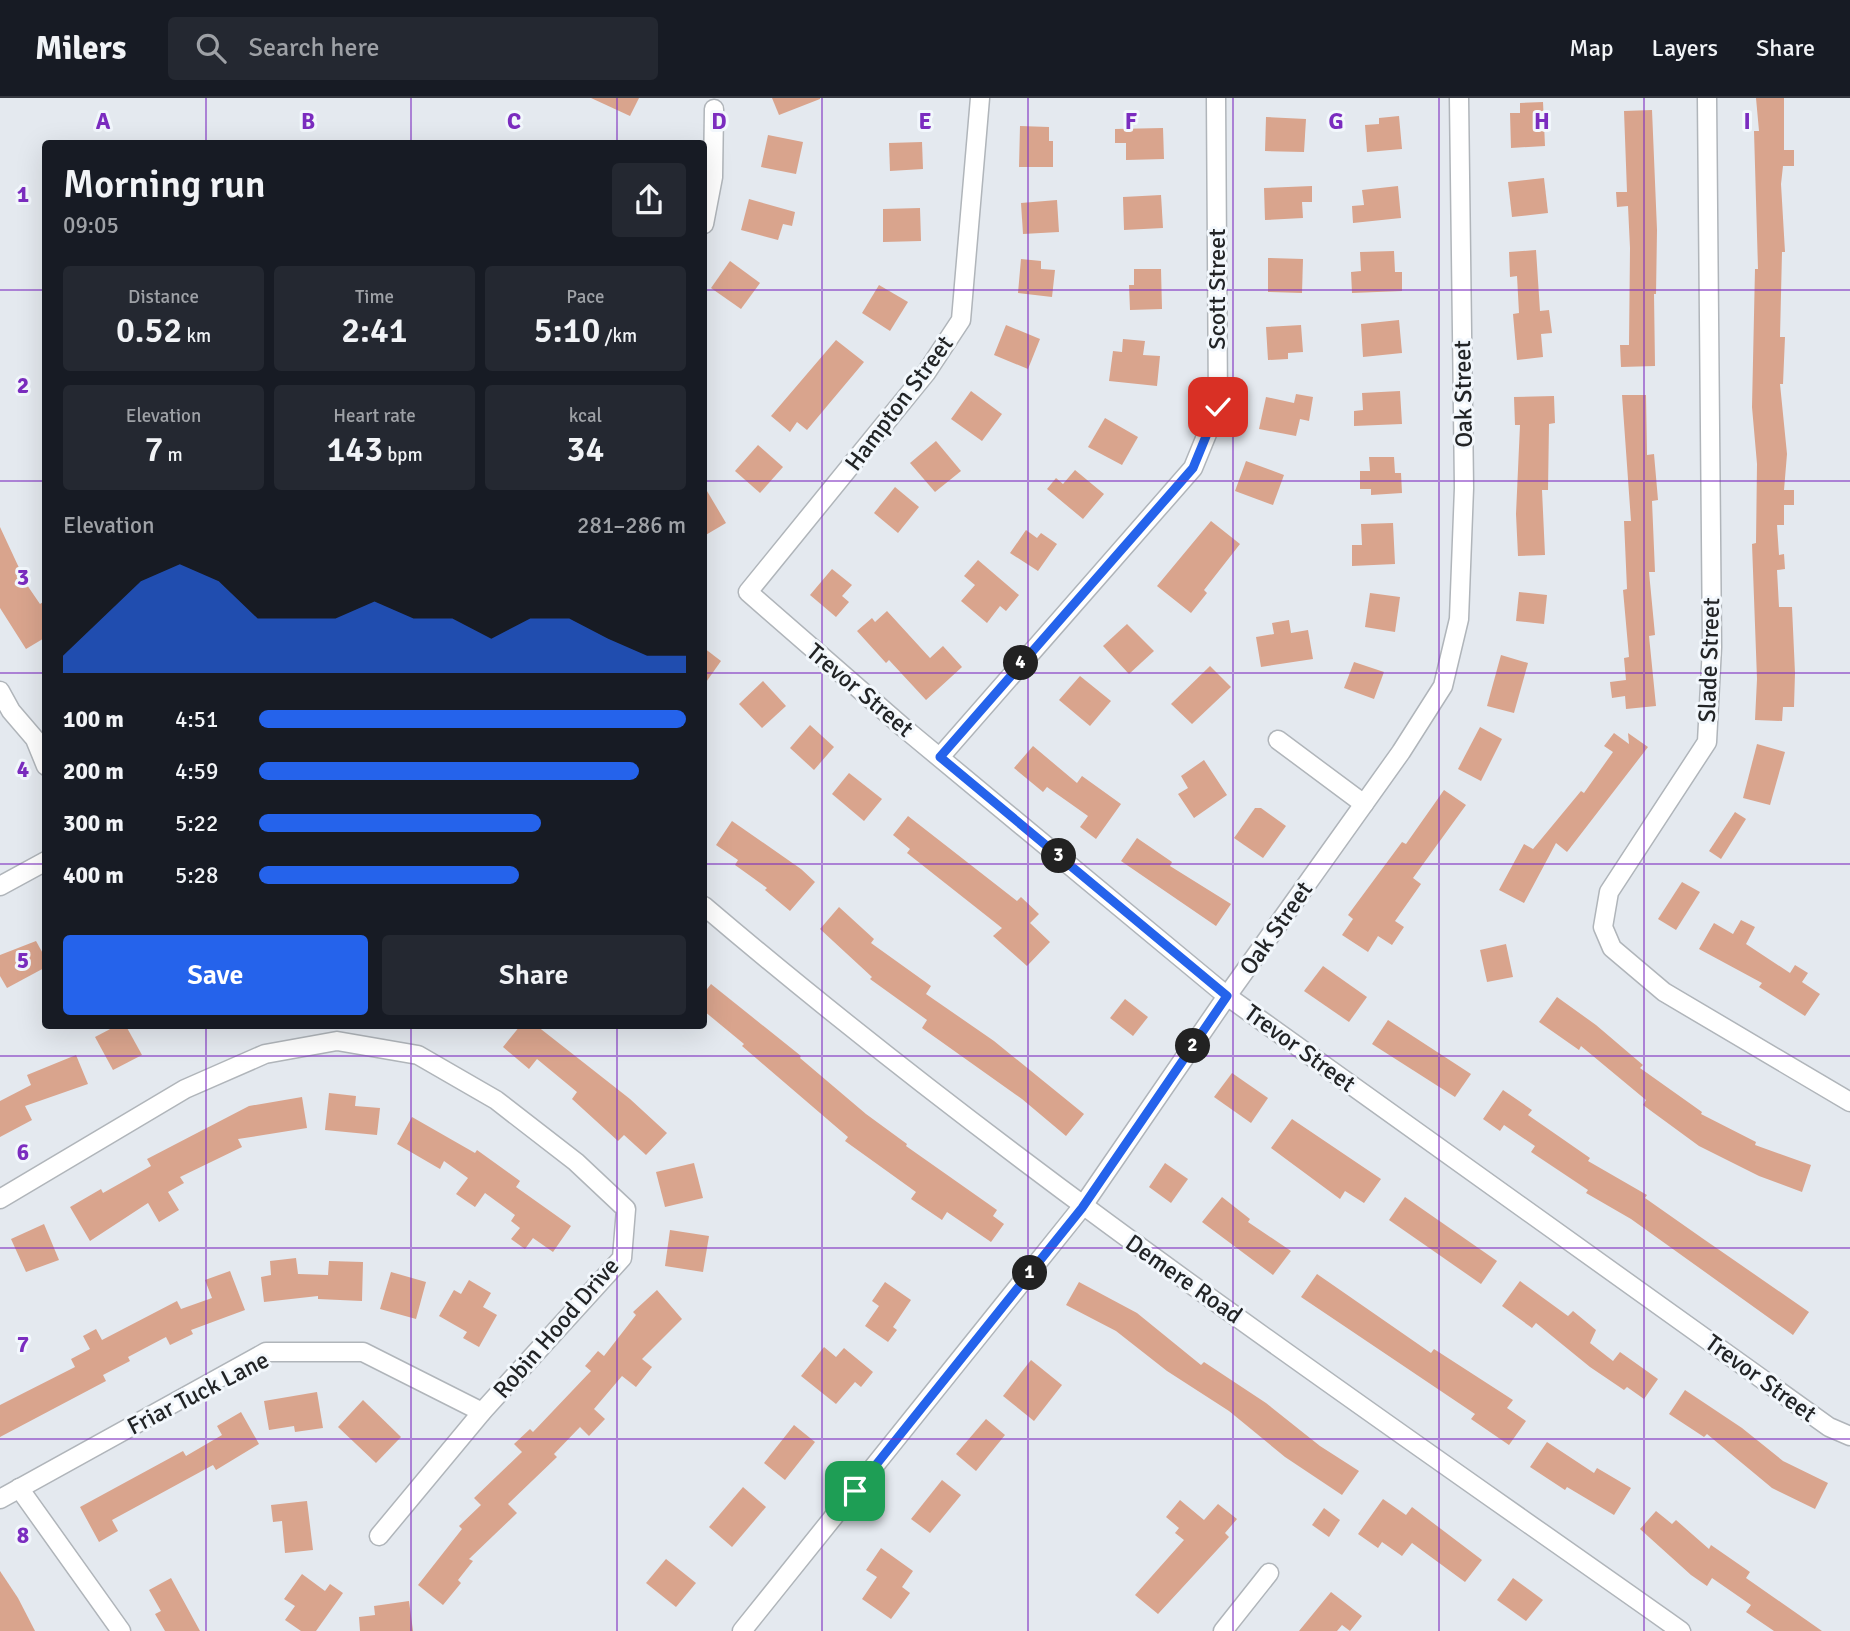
<!DOCTYPE html>
<html lang="en">
<head>
<meta charset="utf-8">
<style>
	:root { --surface:#171b24; --page:#242831; --text:#f1f3f6; --muted:#9ea1a6; --line:#363941; --accent:#2563eb }
	body { margin:0; font-family:Signika,sans-serif; background:var(--page); color:var(--text); height:100vh; display:flex; flex-direction:column; font-size:26px; white-space:nowrap }
	* { box-sizing:border-box; margin:0 }
	p { font-size:23px; color:var(--muted) }
	.icon { flex:none; width:38px; height:38px; fill:none; stroke:currentColor; stroke-width:2; stroke-linecap:round; stroke-linejoin:round }
	.map { position:relative; flex:1; overflow:hidden }
	.side { position:absolute; left:42px; top:42px; width:665px; height:889px; display:flex; flex-direction:column; background:var(--surface); border-radius:7px; box-shadow:0 7px 28px #0002 }
	.side>* { flex:none }
	.pin { position:absolute; display:grid; place-items:center; width:60px; height:60px; color:#fff; margin:-30px; border-radius:14px; box-shadow:0 4px 10px #0006 }
	.km { position:absolute; width:35px; height:35px; margin:-18px; border-radius:50%; background:#222; color:#fff; font-size:19px; line-height:35px; text-align:center }
	.round { display:grid; place-items:center; flex:none; width:74px; height:74px; border-radius:7px; background:var(--page) }
	.summary { display:flex; align-items:center; justify-content:space-between; height:119px; padding:0 21px }
	h1 { font-size:38px; font-weight:600; line-height:52px }
	.figures { display:grid; grid-template-columns:repeat(3,1fr); gap:10px; height:119px; padding:7px 21px }
	.figures div { display:grid; align-content:center; border-radius:7px; background:var(--page); text-align:center }
	.figures b { font-size:35px; font-weight:600 }
	.figures small { font-size:19px; font-weight:400 }
	.figures p { font-size:19px }
	.chart { height:196px; padding:14px 21px }
	.chart p { display:flex; justify-content:space-between }
	.chart svg { width:100%; height:126px; margin-top:7px; fill:var(--accent); opacity:.7 }
	.primary-button { display:flex; gap:14px; margin-top:auto; padding:14px 21px }
	.primary-button a { flex:1; height:80px; border-radius:7px; background:var(--accent); color:#fff; font-size:28px; font-weight:600; line-height:80px; text-align:center }
	.primary-button a+a { background:var(--page); color:var(--text) }
	ul { padding:0 21px; list-style:none; font-size:23px }
	li { display:grid; grid-template-columns:112px 84px 1fr; align-items:center; height:52px }
	li i { height:18px; border-radius:9px; background:var(--accent) }
	header { display:flex; align-items:center; gap:42px; box-sizing:border-box; height:98px; padding:0 35px; background:var(--surface); border-bottom:2px solid var(--line) }
	header strong { font-size:33px }
	nav { display:flex; gap:38px; margin-inline-start:auto; font-size:24px }
	.search { width:490px; height:63px; background:var(--page); display:flex; align-items:center; gap:18px; box-sizing:border-box; padding:0 24px; border-radius:7px; color:var(--muted); font-size:26px }
	.map>svg:first-child { display:block }
</style>
</head>
<body>
<header>
<strong>Milers</strong>
<div class="search"><svg class="icon" aria-label="search" viewBox="0 0 24 24"><circle cx="10" cy="10" r="6"/><path d="M15 15l6 6"/></svg>Search here</div>
<nav><a>Map</a><a>Layers</a><a>Share</a></nav>
</header>
<div class="map">
<svg width="1850" height="1533" viewBox="0 0 1850 1533">
	<rect width="100%" height="100%" fill="#e4e9ef"/>
	<!-- building -->
	<g fill="#d9a48d">
		<path d="M591,0H639L630,18Z"/>
		<path d="M772,0H820V1L779,17Z"/>
		<path d="M1756,0H1784V52H1794V68H1783L1781,86L1785,154H1782L1780,239H1785L1783,286H1780L1787,356L1784,392H1794V407H1784V427H1777L1779,457L1784,456L1785,471L1777,472L1779,509H1792L1795,575L1794,609H1783L1782,623L1755,622L1757,581L1752,446L1756,445L1757,366L1752,309L1755,171H1758L1754,33H1759Z"/>
		<path d="M1543,4L1545,48L1511,50L1510,15H1520V5Z"/>
		<path d="M1652,12L1657,132L1656,196H1654L1655,268L1621,269L1620,247H1629L1630,150L1628,108L1617,109L1616,94H1627L1624,13Z"/>
		<path d="M1399,18L1402,51L1367,54L1365,27L1379,26V20Z"/>
		<path d="M1266,19L1306,21L1304,54L1265,53Z"/>
		<path d="M1020,28L1049,29V43H1053V69H1019Z"/>
		<path d="M1163,30L1164,61L1126,62V45H1115V31Z"/>
		<path d="M768,37L803,44L796,76L761,69Z"/>
		<path d="M922,44L923,71L890,73L889,45Z"/>
		<path d="M1544,80L1548,115L1512,119L1508,84Z"/>
		<path d="M1312,88V104H1302L1303,120L1265,122L1264,90Z"/>
		<path d="M1398,88L1401,120L1353,125L1352,108L1364,107L1362,92Z"/>
		<path d="M1161,97L1163,130L1124,132L1123,99Z"/>
		<path d="M749,101L795,114L792,128L783,126L778,142L741,132Z"/>
		<path d="M1057,102L1059,134L1023,136L1021,105Z"/>
		<path d="M920,110L921,143L883,144V111Z"/>
		<path d="M1536,152L1540,213L1549,212L1552,235L1541,236L1543,259L1517,262L1513,216L1519,215L1517,178L1510,179L1509,154Z"/>
		<path d="M1394,153L1395,174H1402V193L1352,195L1351,174L1361,173L1360,154Z"/>
		<path d="M1268,160L1303,161L1302,195L1268,194Z"/>
		<path d="M1021,161L1041,163V171L1055,172L1052,199L1018,195Z"/>
		<path d="M730,163L760,185L741,211L711,190Z"/>
		<path d="M1134,171H1161L1162,211L1130,212L1129,187H1134Z"/>
		<path d="M879,187L908,204L890,233L862,215Z"/>
		<path d="M1399,222L1402,255L1363,259L1361,226Z"/>
		<path d="M1006,227L1040,241L1028,271L994,257Z"/>
		<path d="M1301,227L1303,254L1288,255V261L1268,262L1266,229Z"/>
		<path d="M1123,241L1145,243L1143,257L1160,258L1157,288L1109,283L1113,253L1122,254Z"/>
		<path d="M836,242L864,264L807,332L797,324L790,334L771,318Z"/>
		<path d="M971,293L1002,316L982,343L951,321Z"/>
		<path d="M1400,293L1402,326L1354,328V313L1363,312L1362,295Z"/>
		<path d="M1296,296L1313,299L1309,323L1300,321L1296,338L1259,331L1266,299L1294,305Z"/>
		<path d="M1622,297H1646L1647,357L1654,356L1658,402L1652,403L1655,474H1649L1655,537L1649,538L1656,608L1626,611L1625,598L1612,600L1610,584L1626,582L1624,560L1629,559L1623,492L1627,491L1624,423H1631Z"/>
		<path d="M1554,298L1555,325L1549,326L1548,392H1542L1545,457L1518,458L1516,416L1520,327H1515L1514,299Z"/>
		<path d="M1105,320L1138,339L1122,367L1088,349Z"/>
		<path d="M936,343L961,373L935,394L910,365Z"/>
		<path d="M758,347L783,369L760,395L735,373Z"/>
		<path d="M1369,359H1394L1395,375H1401L1402,395L1371,397V391H1360V373H1370Z"/>
		<path d="M1246,363L1284,377L1273,407L1235,393Z"/>
		<path d="M1075,372L1104,396L1083,421L1047,391L1056,380L1063,386Z"/>
		<path d="M704,388L726,425L704,438Z"/>
		<path d="M895,389L919,409L898,435L874,415Z"/>
		<path d="M1211,423L1240,446L1204,492L1207,495L1191,515L1157,488Z"/>
		<path d="M1393,425L1395,466L1352,468V447H1362L1361,426Z"/>
		<path d="M0,429L27,487L40,506L46,502V539L26,551L0,510Z"/>
		<path d="M1026,432L1037,440L1041,435L1057,446L1038,473L1010,455Z"/>
		<path d="M978,462L1019,497L1006,513L1000,508L987,525L961,503L975,487L964,478Z"/>
		<path d="M832,471L852,487L842,498L849,504L836,519L810,497Z"/>
		<path d="M1519,494L1547,497L1544,526L1516,523Z"/>
		<path d="M1370,495L1400,499L1395,534L1365,529Z"/>
		<path d="M887,513L930,560L943,548L962,569L926,602L889,562L886,565L857,533L872,520L875,524Z"/>
		<path d="M1289,522L1291,535L1308,532L1313,561L1261,569L1256,539L1274,536L1272,525Z"/>
		<path d="M1127,526L1154,553L1129,576L1103,548Z"/>
		<path d="M704,550L721,563L704,587Z"/>
		<path d="M1501,557L1528,565L1514,615L1487,608Z"/>
		<path d="M1354,564L1384,574L1374,601L1344,590Z"/>
		<path d="M1210,568L1231,589L1192,626L1171,606Z"/>
		<path d="M1080,578L1111,603L1090,628L1059,602Z"/>
		<path d="M763,583L786,608L762,630L739,606Z"/>
		<path d="M810,627L834,649L814,672L790,650Z"/>
		<path d="M1480,629L1502,641L1481,683L1458,671Z"/>
		<path d="M1614,635L1629,646L1628,635L1648,649L1567,754L1556,745L1524,805L1499,792L1524,746L1533,751L1581,693L1584,695L1613,654L1604,648Z"/>
		<path d="M1757,646L1785,654L1770,707L1743,700Z"/>
		<path d="M1033,648L1077,685L1082,678L1121,706L1096,741L1080,729L1088,718L1047,689L1043,694L1014,670Z"/>
		<path d="M1204,662L1227,697L1194,720L1178,696L1188,690L1181,678Z"/>
		<path d="M849,675L882,701L864,723L832,696Z"/>
		<path d="M1444,692L1466,707L1413,780L1421,786L1395,823L1404,829L1392,847L1378,838L1368,854L1342,837L1353,821L1348,817L1402,744L1406,746Z"/>
		<path d="M1255,710H1261L1286,728L1263,760L1234,740Z"/>
		<path d="M1735,714L1746,721L1721,761L1709,753Z"/>
		<path d="M908,718L1017,803L1021,799L1039,816L1030,825L1050,844L1027,868L993,838L1002,830L907,755L910,751L893,737Z"/>
		<path d="M732,723L801,771L815,784L790,813L765,792L767,790L735,767L738,762L716,747Z"/>
		<path d="M1137,740L1172,764L1170,768L1231,806L1216,828L1121,763Z"/>
		<path d="M1682,784L1700,794L1676,832L1658,821Z"/>
		<path d="M839,809L874,841L871,845L931,888L926,896L994,943L1084,1016L1066,1038L1022,1001L922,930L927,922L870,881L872,879L820,831Z"/>
		<path d="M1741,822L1755,829L1746,846L1790,875L1795,867L1808,875L1802,884L1820,896L1805,918L1759,889L1762,885L1699,851L1714,825L1733,836Z"/>
		<path d="M36,843L46,861V869L7,890L0,878V857Z"/>
		<path d="M1506,846L1513,879L1487,884L1480,852Z"/>
		<path d="M1323,868L1367,899L1349,924L1304,893Z"/>
		<path d="M711,886L801,958L800,960L866,1016L907,1046L906,1048L997,1112L993,1118L1004,1126L991,1144L947,1114L942,1122L911,1101L916,1094L845,1043L848,1039L742,948L744,946L704,913V895Z"/>
		<path d="M1557,899L1596,927L1643,967L1640,970L1702,1014L1701,1016L1756,1044L1755,1047L1811,1067L1802,1094L1759,1078L1699,1048L1643,1007L1646,1002L1581,948L1579,952L1539,924Z"/>
		<path d="M1125,901L1148,919L1133,938L1110,920Z"/>
		<path d="M1388,922L1471,976L1455,999L1372,946Z"/>
		<path d="M116,928H126L142,957L113,972L95,939Z"/>
		<path d="M520,928H537L630,1001L667,1035L646,1057L624,1037L618,1043L572,1001L577,994L537,961L529,971L503,949Z"/>
		<path d="M76,957L88,986L25,1008L32,1022L0,1039V1003L31,987L27,977Z"/>
		<path d="M1232,975L1268,1000L1251,1025L1214,999Z"/>
		<path d="M1503,992L1532,1012L1528,1017L1590,1060L1588,1063L1647,1097L1645,1100L1702,1140L1809,1214L1793,1237L1631,1121L1586,1095L1588,1092L1531,1054L1535,1048L1504,1027L1500,1033L1483,1021Z"/>
		<path d="M329,995L356,998L355,1008L380,1010L377,1037L325,1032Z"/>
		<path d="M302,999L307,1030L238,1041L242,1049L180,1079L184,1085L168,1094L179,1112L159,1124L148,1105L90,1143L70,1109L101,1091L103,1095L151,1068L147,1061L249,1008Z"/>
		<path d="M412,1019L475,1055L477,1052L520,1083L516,1089L571,1128L553,1154L533,1140L525,1151L511,1141L520,1130L511,1123L515,1117L485,1095L475,1109L456,1096L468,1080L444,1063L440,1071L397,1046Z"/>
		<path d="M1292,1021L1381,1081L1364,1105L1345,1093L1340,1101L1271,1050Z"/>
		<path d="M694,1065L703,1100L665,1109L656,1074Z"/>
		<path d="M1165,1065L1188,1081L1171,1105L1149,1089Z"/>
		<path d="M1222,1099L1250,1121L1248,1124L1291,1153L1273,1177L1202,1124Z"/>
		<path d="M1405,1099L1497,1163L1481,1186L1389,1122Z"/>
		<path d="M44,1126L59,1162L26,1174L11,1141Z"/>
		<path d="M670,1132L709,1138L703,1174L665,1168Z"/>
		<path d="M296,1160L298,1176L328,1177L329,1163L363,1164L362,1203L318,1201V1198L264,1204L261,1179L271,1177L270,1163Z"/>
		<path d="M230,1173L245,1212L191,1232L193,1236L170,1247L166,1239L128,1259L130,1263L103,1277L106,1283L0,1339V1307L75,1269L71,1261L90,1251L83,1238L96,1231L102,1242L177,1203L181,1211L212,1200L205,1182Z"/>
		<path d="M391,1174L426,1184L416,1221L380,1211Z"/>
		<path d="M1317,1176L1431,1255L1434,1251L1513,1302L1507,1310L1526,1323L1509,1347L1471,1321L1475,1316L1301,1199Z"/>
		<path d="M469,1182L491,1195L483,1209L497,1217L479,1249L463,1240L467,1234L439,1218L454,1192L461,1196Z"/>
		<path d="M1520,1183L1568,1218L1573,1213L1596,1232L1590,1245L1613,1263L1620,1254L1658,1281L1644,1301L1627,1289L1624,1292L1590,1269L1536,1225L1532,1230L1502,1208Z"/>
		<path d="M885,1184L911,1202L893,1229L897,1232L888,1244L865,1228L879,1208L872,1203Z"/>
		<path d="M1079,1184L1137,1215L1201,1267L1204,1264L1266,1305L1320,1348L1359,1373L1342,1397L1285,1359L1229,1313L1167,1273L1116,1233L1066,1207Z"/>
		<path d="M657,1192L682,1221L642,1261L652,1269L636,1289L622,1278L594,1311L605,1321L589,1338L580,1329L554,1356L557,1359L508,1406L517,1415L469,1461L473,1463L458,1482L461,1485L443,1507L418,1487L462,1431L459,1428L481,1407L474,1400L522,1354L514,1346L530,1331L533,1334L591,1273L585,1268L598,1253L604,1258L636,1217L633,1214Z"/>
		<path d="M824,1249L836,1259L844,1250L873,1274L861,1289L855,1284L836,1306L801,1278Z"/>
		<path d="M1031,1262L1062,1287L1034,1323L1003,1298Z"/>
		<path d="M1685,1292L1742,1330L1783,1363L1828,1385L1815,1411L1772,1390L1707,1336L1704,1339L1669,1316Z"/>
		<path d="M317,1294L323,1330L295,1334L294,1328L269,1332L264,1303Z"/>
		<path d="M363,1302L401,1339L376,1365L338,1329Z"/>
		<path d="M241,1314L259,1346L216,1372L213,1367L112,1422L118,1433L99,1444L80,1409L183,1353L186,1358L222,1337L217,1328Z"/>
		<path d="M986,1321L1005,1337L976,1373L956,1356Z"/>
		<path d="M794,1327L815,1344L785,1382L764,1365Z"/>
		<path d="M1547,1344L1594,1375L1597,1370L1631,1390L1614,1417L1567,1389L1565,1392L1530,1369Z"/>
		<path d="M942,1382L961,1397L930,1435L911,1421Z"/>
		<path d="M743,1389L766,1409L732,1449L709,1429Z"/>
		<path d="M1383,1401L1406,1417L1412,1409L1482,1462L1465,1484L1412,1445L1402,1458L1382,1444L1378,1450L1358,1436Z"/>
		<path d="M1180,1402L1204,1422L1218,1406L1237,1421L1225,1435L1229,1439L1158,1516L1135,1497L1184,1442L1175,1435L1179,1430L1166,1419Z"/>
		<path d="M307,1403L313,1452L285,1455L282,1423L273,1424L271,1407Z"/>
		<path d="M1324,1410L1340,1422L1329,1439L1312,1427Z"/>
		<path d="M1656,1413L1672,1426L1676,1422L1709,1451L1711,1447L1750,1474L1746,1480L1822,1533H1774L1746,1514L1751,1507L1712,1480L1707,1488L1691,1477L1640,1431Z"/>
		<path d="M881,1450L913,1473L902,1489L910,1495L891,1521L862,1501L877,1479L866,1472Z"/>
		<path d="M666,1461L696,1485L676,1509L646,1485Z"/>
		<path d="M0,1473L18,1500L35,1533H0Z"/>
		<path d="M302,1476L325,1493L330,1486L343,1495L316,1533H301L285,1522L295,1508L284,1501Z"/>
		<path d="M171,1480L200,1533H165L155,1516L161,1513L149,1492Z"/>
		<path d="M1513,1480L1543,1502L1526,1523L1497,1502Z"/>
		<path d="M1331,1494L1362,1518L1350,1533L1342,1527L1337,1533H1299Z"/>
		<path d="M409,1503L413,1533H360L359,1519L375,1517L374,1508Z"/>
	</g>
	<g fill="none" stroke-linecap="round" stroke-linejoin="round">
		<!-- street casing -->
		<g stroke="#b0b5ba" stroke-width="21">
			<g id="street">
				<path d="M980,0L961,222L926,275L748,494L904,630L1227,898L1829,1329L1850,1338"/>
				<path d="M1707,0L1712,549L1707,644L1609,794L1603,829L1612,850L1664,894L1850,1004"/>
				<path d="M704,126L713,79L714,11"/>
				<path d="M0,593L11,613L35,641L46,668"/>
				<path d="M1278,642L1364,706"/>
				<path d="M940,659L1193,370L1218,309L1216,0"/>
				<path d="M0,788L46,763"/>
				<path d="M704,808C1013,1071 1350,1299 1681,1533"/>
				<path d="M0,1101L185,991L265,956L337,943L418,957L496,1002L576,1064L626,1111L622,1160L482,1314L379,1438"/>
				<path d="M19,1390L121,1533"/>
				<path d="M0,1401L266,1254H363L482,1314"/>
				<path d="M742,1533L1082,1109L1227,898L1401,654L1443,588L1459,521L1464,390L1459,0"/>
				<path d="M1223,1533L1269,1475"/>
			</g>
		</g>
		<!-- street -->
		<use href="#street" stroke="#fff" stroke-width="18"/>
	</g>
	<g fill="none" stroke-linecap="round" stroke-linejoin="round">
		<!-- route casing -->
		<g stroke="#fff" stroke-width="14">
			<path id="route" d="M855,1393L1082,1110L1227,898L940,659L1193,370L1218,309"/>
		</g>
		<!-- route -->
		<use href="#route" stroke="#2563eb" stroke-width="9"/>
	</g>
	<!-- grid -->
	<path fill="none" stroke="#7b2cbf" stroke-width="2" stroke-opacity="0.55" d="M206,0V46M411,0V46M617,0V46M822,0V1533M1028,0V1533M1233,0V1533M1439,0V1533M1644,0V1533M0,192H46M704,192H1850M0,383H46M704,383H1850M0,575H46M704,575H1850M0,766H46M704,766H1850M206,928V1533M411,928V1533M617,928V1533M0,958H1850M0,1150H1850M0,1341H1850"/>
	<g text-anchor="middle" stroke-width="6" stroke-linejoin="round" paint-order="stroke">
		<!-- street labels -->
		<g font-size="24" fill="#222426" stroke="#f2f7fc">
			<text transform="translate(1217 191) rotate(-90)" y="8">Scott Street</text>
			<text transform="translate(1463 296) rotate(-91)" y="8">Oak Street</text>
			<text transform="translate(899 305) rotate(-53)" y="8">Hampton Street</text>
			<text transform="translate(1709 562) rotate(-88)" y="8">Slade Street</text>
			<text transform="translate(860 592) rotate(40)" y="8">Trevor Street</text>
			<text transform="translate(1276 830) rotate(-55)" y="8">Oak Street</text>
			<text transform="translate(1300 950) rotate(36)" y="8">Trevor Street</text>
			<text transform="translate(1184 1181) rotate(35)" y="8">Demere Road</text>
			<text transform="translate(556 1230) rotate(-49)" y="8">Robin Hood Drive</text>
			<text transform="translate(1761 1280) rotate(36)" y="8">Trevor Street</text>
			<text transform="translate(198 1295) rotate(-27)" y="8">Friar Tuck Lane</text>
		</g>
	</g>
	<g font-size="23" text-anchor="middle" font-weight="bold" fill="#7b2cbf" stroke="#f2f7fc" stroke-width="6" stroke-linejoin="round" paint-order="stroke">
		<text x="103" y="31">A</text>
		<text x="308" y="31">B</text>
		<text x="514" y="31">C</text>
		<text x="719" y="31">D</text>
		<text x="925" y="31">E</text>
		<text x="1131" y="31">F</text>
		<text x="1336" y="31">G</text>
		<text x="1542" y="31">H</text>
		<text x="1747" y="31">I</text>
		<text x="23" y="104">1</text>
		<text x="23" y="295">2</text>
		<text x="23" y="487">3</text>
		<text x="23" y="679">4</text>
		<text x="23" y="870">5</text>
		<text x="23" y="1062">6</text>
		<text x="23" y="1254">7</text>
		<text x="23" y="1445">8</text>
	</g>
</svg>
<div class="pin" style="left:855px;top:1393px;background:#1e9e55"><svg class="icon" aria-label="arrive" viewBox="0 0 24 24"><path d="M6 21V4h12l-3 4 3 4H6"/></svg></div>
<div class="pin" style="left:1218px;top:309px;background:#d93025"><svg class="icon" aria-label="check" viewBox="0 0 24 24"><path d="M5 12l5 5 9-10"/></svg></div>
<b class="km" style="left:1030px;top:1175px">1</b>
<b class="km" style="left:1193px;top:948px">2</b>
<b class="km" style="left:1059px;top:758px">3</b>
<b class="km" style="left:1021px;top:565px">4</b>
<section class="side">
<div class="summary"><div><h1>Morning run</h1><p>09:05</p></div><a class="round"><svg class="icon" aria-label="share" viewBox="0 0 24 24"><path d="M12 15V3M7 8l5-5 5 5M5 13v7h14v-7"/></svg></a></div>
<div class="figures">
<div><p>Distance</p><b>0.52<small> km</small></b></div>
<div><p>Time</p><b>2:41</b></div>
<div><p>Pace</p><b>5:10<small> /km</small></b></div>
</div>
<div class="figures">
<div><p>Elevation</p><b>7<small> m</small></b></div>
<div><p>Heart rate</p><b>143<small> bpm</small></b></div>
<div><p>kcal</p><b>34</b></div>
</div>
<div class="chart"><p><span>Elevation</span>281–286 m</p>
<svg viewBox="0 0 160 44" preserveAspectRatio="none"><path d="M0 44V38L10 25L20 12L30 6L40 12L50 25L60 25L70 25L80 19L90 25L100 25L110 32L120 25L130 25L140 32L150 38L160 38V44z"/></svg>
</div>
<ul>
<li><b>100 m</b>4:51<i style="width:100%"></i></li>
<li><b>200 m</b>4:59<i style="width:89%"></i></li>
<li><b>300 m</b>5:22<i style="width:66%"></i></li>
<li><b>400 m</b>5:28<i style="width:61%"></i></li>
</ul>
<div class="primary-button"><a>Save</a><a>Share</a></div>
</section>
</div>
</body>
</html>
